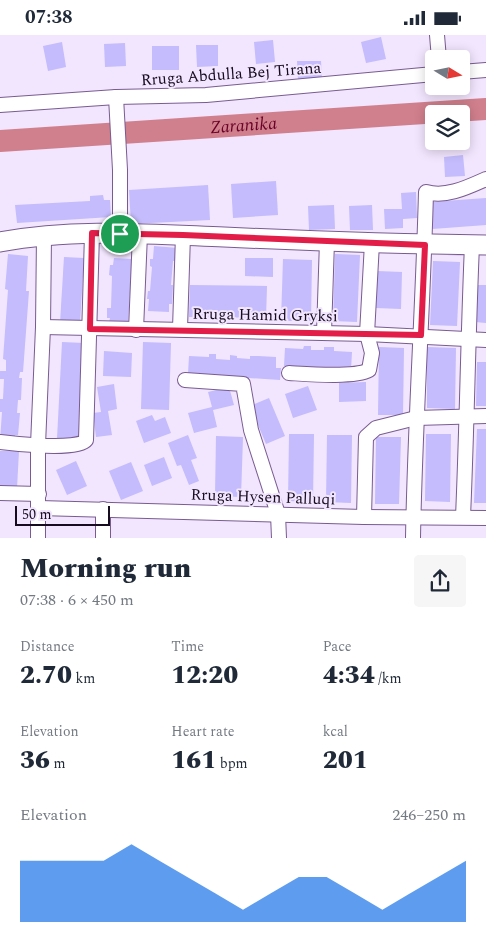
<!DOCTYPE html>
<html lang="en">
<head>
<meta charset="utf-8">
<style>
	:root { --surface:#fff; --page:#f6f6f7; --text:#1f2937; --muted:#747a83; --accent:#1a73e8 }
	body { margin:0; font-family:Spectral,serif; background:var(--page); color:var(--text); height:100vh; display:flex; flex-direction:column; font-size:19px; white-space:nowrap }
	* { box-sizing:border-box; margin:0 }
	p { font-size:16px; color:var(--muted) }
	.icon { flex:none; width:28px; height:28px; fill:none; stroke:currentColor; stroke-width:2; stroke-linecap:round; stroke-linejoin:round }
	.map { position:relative; height:503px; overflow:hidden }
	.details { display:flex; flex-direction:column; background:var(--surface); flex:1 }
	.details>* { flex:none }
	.needle { width:32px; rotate:100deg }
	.tools { position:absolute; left:425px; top:15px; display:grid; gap:10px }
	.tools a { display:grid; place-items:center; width:45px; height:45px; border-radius:5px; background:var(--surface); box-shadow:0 2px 12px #0003; font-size:25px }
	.scale { position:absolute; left:15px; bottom:12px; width:95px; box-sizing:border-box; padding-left:5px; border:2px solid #170b20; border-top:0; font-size:14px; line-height:18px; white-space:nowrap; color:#170b20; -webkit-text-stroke:4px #f2e5fe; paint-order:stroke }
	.pin { position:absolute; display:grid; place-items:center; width:42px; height:42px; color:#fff; margin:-21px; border:2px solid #fff; border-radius:50%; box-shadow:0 1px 5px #0007 }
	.round { display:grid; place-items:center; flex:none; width:52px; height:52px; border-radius:5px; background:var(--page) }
	.head { display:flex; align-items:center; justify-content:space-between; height:85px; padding:0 20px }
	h1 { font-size:28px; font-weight:800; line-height:38px }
	.stats { display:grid; grid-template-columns:repeat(3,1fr); gap:8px; height:85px; padding:5px 20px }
	.stats div { display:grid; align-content:center }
	.stats b { font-size:25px; font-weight:800 }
	.stats small { font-size:14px; font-weight:400 }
	.stats p { font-size:14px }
	.chart { height:140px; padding:10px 20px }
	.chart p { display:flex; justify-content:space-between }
	.chart svg { width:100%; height:90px; margin-top:5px; fill:var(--accent); opacity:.7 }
	.status { display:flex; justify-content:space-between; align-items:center; height:35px; padding:0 25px; background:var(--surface); direction:ltr }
	.status svg { height:14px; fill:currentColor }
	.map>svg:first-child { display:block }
</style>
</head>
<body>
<div class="status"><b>07:38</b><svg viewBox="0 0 49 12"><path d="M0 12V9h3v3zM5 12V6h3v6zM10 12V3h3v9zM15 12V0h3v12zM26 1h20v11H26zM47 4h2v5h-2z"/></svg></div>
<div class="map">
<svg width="486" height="503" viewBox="0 0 486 503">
	<rect width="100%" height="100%" fill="#f2e5fe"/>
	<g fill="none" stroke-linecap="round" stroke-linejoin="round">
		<!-- river -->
		<path stroke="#d07f8c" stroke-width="22" id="s1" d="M0,106L486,74"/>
	</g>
	<!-- building -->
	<g fill="#c4bcfc">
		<path d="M381,2L386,24L366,28L361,7Z"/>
		<path d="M273,5L275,27L256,29L254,7Z"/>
		<path d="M62,7L66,32L48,36L43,11Z"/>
		<path d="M125,8L126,31L105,32L104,9Z"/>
		<path d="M196,10H218V31L197,32Z"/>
		<rect x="152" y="11" width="27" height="24"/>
		<path d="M297,26H321L322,44L298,45Z"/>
		<path d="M463,120L465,141L445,142L444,122Z"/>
		<path d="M276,146L278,180L233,183L231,149Z"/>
		<path d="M208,150L210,185L131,189L129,155Z"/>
		<path d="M416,157L417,183L403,184V193L385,194L384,174H402L401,158Z"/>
		<path d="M103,160L104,165H110L111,182L17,188L15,170L90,166V161Z"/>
		<path d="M486,163V190L432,194L430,167Z"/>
		<path d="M334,170L335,194L309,195L308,171Z"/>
		<path d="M372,170L373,195H350L349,171Z"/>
		<path d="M154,211L178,213L176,226H173L171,250H173L172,269H169V277L148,276L149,264H147L148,256H150L152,232L150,231V224H153Z"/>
		<path d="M8,219L28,221L26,256H29L23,337H20L19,343H22L21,365H18L17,378H20L18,400H15V407L0,406L2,377H0V364H3L4,344H0V336H6V325L3,324L8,255L5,254Z"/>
		<path d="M335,219L360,220L357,287L333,286Z"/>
		<path d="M64,222L84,223L80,289L60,288Z"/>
		<path d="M114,223L132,224L128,290L109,288L110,283H107V273H111L112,241L109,240L110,230H113Z"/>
		<path d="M245,223H273V242L245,241Z"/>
		<path d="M283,224L312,225L311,286H281Z"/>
		<path d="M433,226L460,227L457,291L430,290Z"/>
		<path d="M377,236L402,237L401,274L376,273Z"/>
		<path d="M190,250L267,251L266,283L189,282Z"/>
		<path d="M475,250H486V288L475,287Z"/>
		<path d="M62,307L84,308L79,405L57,404Z"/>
		<path d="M143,307L171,308L169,375L141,374Z"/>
		<path d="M304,311H311V315H324V312H334V316L352,317L351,335L284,331L285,313L303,314Z"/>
		<path d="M379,312L404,313L403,380H378Z"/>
		<path d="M427,312L456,313L455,374L427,373Z"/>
		<path d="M104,316L132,318L131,342L103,341Z"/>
		<path d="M209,319H216V324L230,325V320L237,321V323L250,324V321H258L276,322V333H281L280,345L188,339L189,321L209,322Z"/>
		<path d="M477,327H486V371H476Z"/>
		<path d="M366,347V366L339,367V348Z"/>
		<path d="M114,349L117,374L108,376L112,400L96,402L93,378L101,377L97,352Z"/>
		<path d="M308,351L317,375L293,383L285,359Z"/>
		<path d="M229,352L234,370L213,375L217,392L194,398L188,378L212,372L208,357Z"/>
		<path d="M269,363L285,401L266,409L250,371Z"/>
		<path d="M152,380L155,386L165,382L171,398L144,408L136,386Z"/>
		<path d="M477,394H486V468H474Z"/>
		<path d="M289,399H314L313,467L288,466Z"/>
		<path d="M426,399H451L450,467L425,466Z"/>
		<path d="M188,400L197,423L191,425L199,446L189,450L181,430L177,431L168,408Z"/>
		<path d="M327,400H352L351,468L326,467Z"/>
		<path d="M216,401L243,402L241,462L215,461Z"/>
		<path d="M376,402H401L399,469H375Z"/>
		<path d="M0,416H19L17,453L0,452Z"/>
		<path d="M164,422L172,443L152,451L144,430Z"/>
		<path d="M76,426L87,451L67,460L56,435Z"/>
		<path d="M131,427L143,456L121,465L109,436Z"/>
	</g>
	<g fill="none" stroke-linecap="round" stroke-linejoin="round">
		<!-- street casing -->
		<g stroke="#795b91" stroke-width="16">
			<g id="street">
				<path d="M437,0L439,24"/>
				<path d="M461,37L486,35"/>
				<path d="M116,62L120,135V199"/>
				<path d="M0,70L116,62L206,60L434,39"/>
				<path d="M43,292L367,299L486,305"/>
				<path d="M180,294L183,200"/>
				<path d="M136,295L140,199"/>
				<path d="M324,298L327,206"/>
				<path d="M289,338C307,339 355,343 369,335L372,318L367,299L372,208"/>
				<path d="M185,345L243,349L251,395L278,479L279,503"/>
				<path d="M0,407C15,409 78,416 86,405L92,199"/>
				<path d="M0,458L39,459"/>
				<path d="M39,473L364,482L486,483"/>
				<path d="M364,482L366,402L376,393L416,383L486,381"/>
				<path d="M463,482C467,391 468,301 472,210"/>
				<path d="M38,503V410L43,292L44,201"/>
				<path d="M103,503V474"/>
				<path d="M413,503C415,387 423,272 426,157C446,163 468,152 486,144"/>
			</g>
		</g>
		<!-- secondary casing -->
		<g stroke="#795b91" stroke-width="21">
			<path id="secondary" d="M0,207C73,193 150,199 224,202C311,206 399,209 486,210"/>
		</g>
		<!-- street -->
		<use href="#street" stroke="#fff" stroke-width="14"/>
		<!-- secondary -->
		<use href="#secondary" stroke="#fff" stroke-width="19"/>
	</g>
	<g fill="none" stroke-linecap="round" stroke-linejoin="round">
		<!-- route casing -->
		<g stroke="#fff" stroke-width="10">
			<path id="route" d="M92,198L183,200L425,210L421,300L90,294Z"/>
		</g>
		<!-- route -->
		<use href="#route" stroke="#e11d48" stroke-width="6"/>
	</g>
	<g text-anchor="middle" stroke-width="4" stroke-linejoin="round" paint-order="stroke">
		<!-- street labels -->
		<g font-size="16" fill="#170b20" stroke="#f2e5fe">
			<text transform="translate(231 38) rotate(-4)" y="6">Rruga Abdulla Bej Tirana</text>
			<text transform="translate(265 279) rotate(1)" y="6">Rruga Hamid Gryksi</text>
			<text transform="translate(263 461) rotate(2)" y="6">Rruga Hysen Palluqi</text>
		</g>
		<!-- water labels -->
		<g font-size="18" font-style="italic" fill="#680227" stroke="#f2e5fe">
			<text dy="6" stroke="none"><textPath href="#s1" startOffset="244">Zaranika</textPath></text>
		</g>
	</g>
</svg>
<div class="tools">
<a><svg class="needle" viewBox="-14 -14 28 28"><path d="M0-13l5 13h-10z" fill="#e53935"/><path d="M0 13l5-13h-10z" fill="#747a83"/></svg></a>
<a><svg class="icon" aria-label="layers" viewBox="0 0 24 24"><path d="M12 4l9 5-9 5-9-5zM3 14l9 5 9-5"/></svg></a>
</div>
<div class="scale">50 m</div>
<div class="pin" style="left:120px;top:199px;background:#1e9e55"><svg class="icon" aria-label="arrive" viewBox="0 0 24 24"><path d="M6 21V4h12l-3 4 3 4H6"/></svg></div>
</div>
<section class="details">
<div class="head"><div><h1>Morning run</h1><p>07:38 · 6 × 450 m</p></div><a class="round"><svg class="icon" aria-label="share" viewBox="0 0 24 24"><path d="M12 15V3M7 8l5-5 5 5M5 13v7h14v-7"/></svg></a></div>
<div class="stats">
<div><p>Distance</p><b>2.70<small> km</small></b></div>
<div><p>Time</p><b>12:20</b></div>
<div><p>Pace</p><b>4:34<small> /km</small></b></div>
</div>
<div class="stats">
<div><p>Elevation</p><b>36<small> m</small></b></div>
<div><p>Heart rate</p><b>161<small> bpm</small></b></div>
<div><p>kcal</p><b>201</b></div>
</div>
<div class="chart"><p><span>Elevation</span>246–250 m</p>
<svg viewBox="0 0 160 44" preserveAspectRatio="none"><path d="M0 44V14L10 14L20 14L30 14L40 6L50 14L60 22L70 30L80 38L90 30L100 22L110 22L120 30L130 38L140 30L150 22L160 14V44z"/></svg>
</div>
</section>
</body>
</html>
